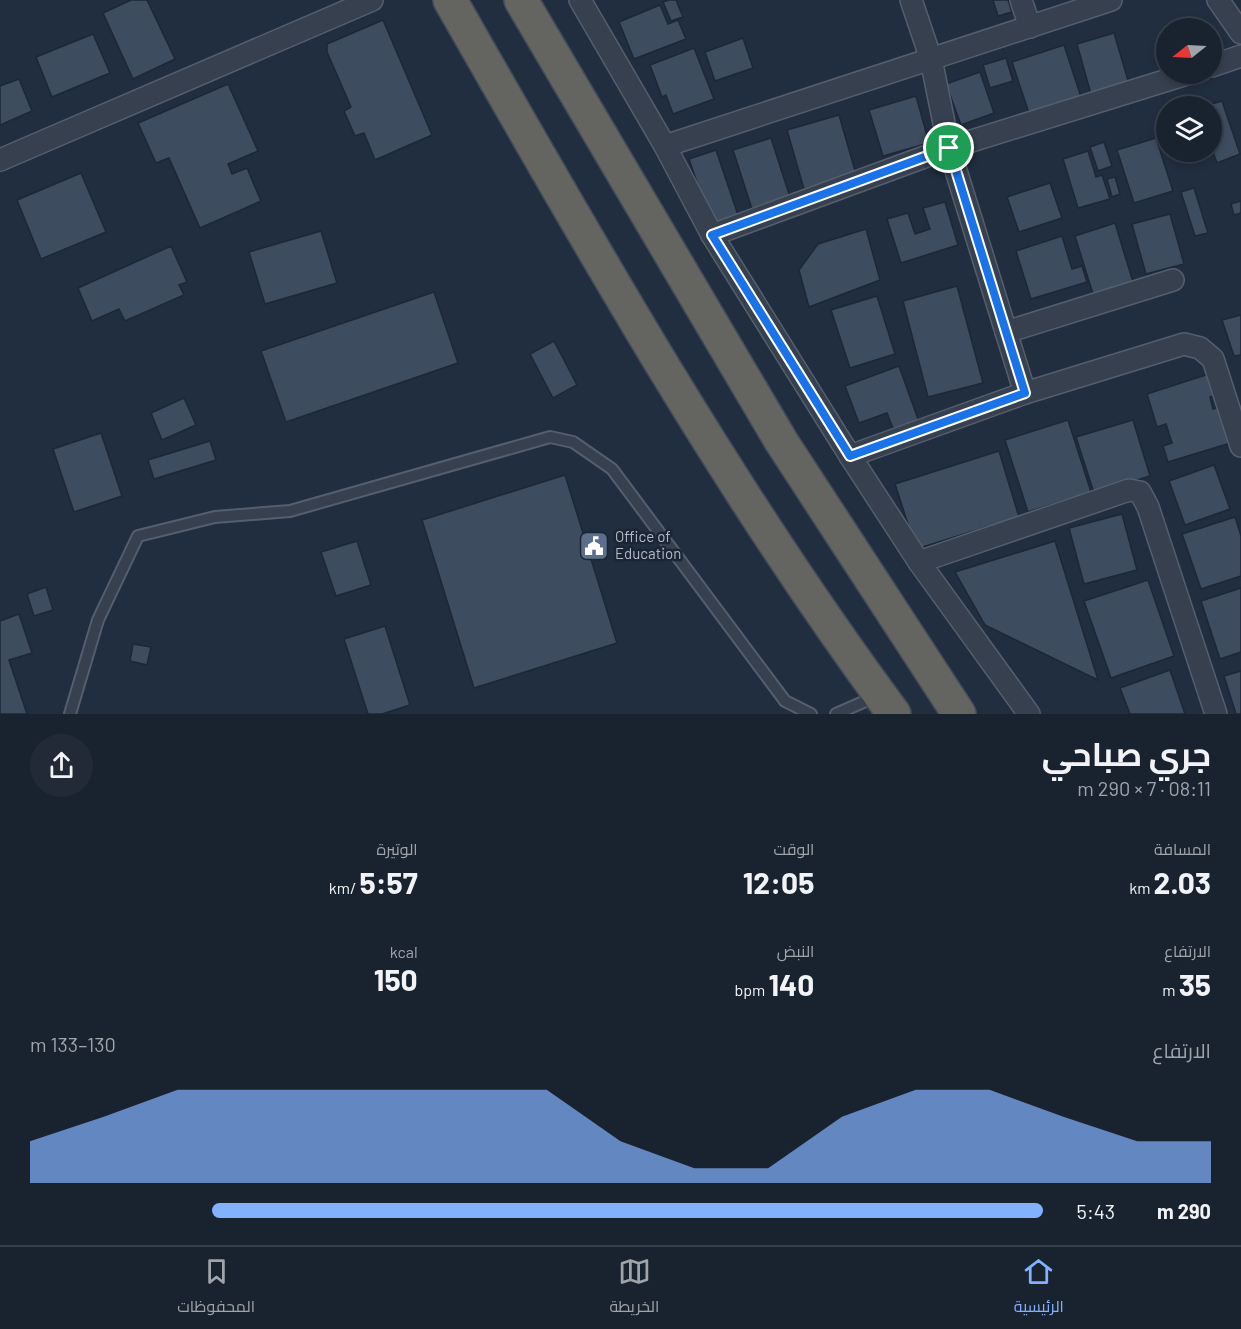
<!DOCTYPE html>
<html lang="ar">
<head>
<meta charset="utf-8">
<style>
	:root { --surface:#19222f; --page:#222a37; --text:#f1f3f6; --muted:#9fa4aa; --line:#373f4b; --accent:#82b2ff }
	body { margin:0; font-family:Barlow,Cairo,sans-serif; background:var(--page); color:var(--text); direction:rtl; height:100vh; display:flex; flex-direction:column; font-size:22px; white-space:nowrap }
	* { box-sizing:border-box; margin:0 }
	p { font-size:20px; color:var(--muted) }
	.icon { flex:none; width:33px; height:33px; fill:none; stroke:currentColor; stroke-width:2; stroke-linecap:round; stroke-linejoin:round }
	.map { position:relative; height:714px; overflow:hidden; direction:ltr }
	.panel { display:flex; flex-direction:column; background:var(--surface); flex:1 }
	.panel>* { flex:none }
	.needle { width:39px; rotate:252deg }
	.tools { position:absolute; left:1156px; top:18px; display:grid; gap:12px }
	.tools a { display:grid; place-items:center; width:66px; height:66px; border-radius:50%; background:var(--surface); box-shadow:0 3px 9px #0003,0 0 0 2px var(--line); font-size:30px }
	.pin { position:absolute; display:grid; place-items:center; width:51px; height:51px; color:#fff; margin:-26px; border:3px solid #fff; border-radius:50%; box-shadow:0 2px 6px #0007 }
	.round { display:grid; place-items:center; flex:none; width:63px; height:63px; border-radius:32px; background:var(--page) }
	.head { display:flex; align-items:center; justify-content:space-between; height:102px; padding:0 30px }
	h1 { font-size:33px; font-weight:700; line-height:45px }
	.figures { display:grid; grid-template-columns:repeat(3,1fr); gap:9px; height:102px; padding:6px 30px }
	.figures div { display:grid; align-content:center }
	.figures b { font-size:30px; font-weight:700 }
	.figures small { font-size:16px; font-weight:400 }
	.figures p { font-size:16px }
	.chart { height:168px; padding:12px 30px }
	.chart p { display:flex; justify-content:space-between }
	.chart svg { width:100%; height:108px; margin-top:6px; fill:var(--accent); opacity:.7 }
	ul { padding:0 30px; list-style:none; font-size:20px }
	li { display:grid; grid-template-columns:96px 72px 1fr; align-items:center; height:45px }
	li i { height:15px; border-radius:8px; background:var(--accent) }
	.dock { display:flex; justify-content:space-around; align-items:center; height:84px; border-top:2px solid var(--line); background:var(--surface); font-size:16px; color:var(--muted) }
	.dock a { display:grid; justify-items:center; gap:3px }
	.dock .selected { color:var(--accent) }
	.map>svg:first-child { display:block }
</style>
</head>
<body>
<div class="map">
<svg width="1241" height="714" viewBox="0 0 1241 714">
	<rect width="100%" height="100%" fill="#212e3f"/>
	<!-- building -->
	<g fill="#3d4c5f" stroke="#1d2736" stroke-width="1.5">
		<path d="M131,0H147L175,59L133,79L103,13Z"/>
		<path d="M669,0H676L683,17L671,21L663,2Z"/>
		<path d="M993,0H1008L1012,12L998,16Z"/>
		<path d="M660,5L668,24L678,20L686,39L634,59L619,22Z"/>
		<path d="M383,20L432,135L375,160L364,133L355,136L344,111L351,107L327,52V44Z"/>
		<path d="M1114,33L1130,87L1092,98L1077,44Z"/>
		<path d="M93,34L110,73L52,97L36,57Z"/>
		<path d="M743,38L753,68L715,81L705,52Z"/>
		<path d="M1064,45L1083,103L1031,119L1012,62Z"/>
		<path d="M694,48L714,99L673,114L666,95L662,97L650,65Z"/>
		<path d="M1006,58L1013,81L990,88L983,65Z"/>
		<path d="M980,72L994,113L961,125L946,84Z"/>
		<path d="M19,79L32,111L0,125V86Z"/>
		<path d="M228,84L258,151L228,164L232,174L247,168L261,201L200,228L169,158L156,163L138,123Z"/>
		<path d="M916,96L929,143L883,156L869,110Z"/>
		<path d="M1222,101L1240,154L1217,163L1212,149V106H1205Z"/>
		<path d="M839,115L856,174L804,189L787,130Z"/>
		<path d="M771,138L790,197L752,209L733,150Z"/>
		<path d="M1156,138L1173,191L1134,203L1117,150Z"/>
		<path d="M1104,142L1112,166L1098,171L1090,147Z"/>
		<path d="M716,150L739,218L712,227L689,159Z"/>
		<path d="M1088,151L1096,177L1102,175L1110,199L1078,208L1063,159Z"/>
		<path d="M81,173L106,232L41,259L17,200Z"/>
		<path d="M1115,177L1120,194L1112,197L1107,179Z"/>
		<path d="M1050,183L1062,218L1019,232L1007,197Z"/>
		<path d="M1194,188L1208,233L1195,236L1181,192Z"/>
		<path d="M1241,201V213L1234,215L1231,204Z"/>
		<path d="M945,202L958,245L901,263L887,219L908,213L915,234L930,229L923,208Z"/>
		<path d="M1170,214L1184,264L1146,274L1132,224Z"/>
		<path d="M1115,223L1133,282L1093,294L1075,236Z"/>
		<path d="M866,229L880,280L809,307L799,270L818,244Z"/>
		<path d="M321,231L337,283L265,304L249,252Z"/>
		<path d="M1062,236L1072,269L1082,266L1087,282L1031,299L1016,251Z"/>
		<path d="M171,246L187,282L179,285L184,295L125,321L119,309L92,321L78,288Z"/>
		<path d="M957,286L983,383L928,397L903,301Z"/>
		<path d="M434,292L458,363L286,422L261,351Z"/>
		<path d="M877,296L895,354L850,368L831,310Z"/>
		<path d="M1241,315V355L1234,356L1222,320Z"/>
		<path d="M554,341L577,385L553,398L530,354Z"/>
		<path d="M899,366L919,422L894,431L887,413L859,423L845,386Z"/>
		<path d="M1215,372L1222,393L1210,397L1213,409L1219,407L1237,441L1168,462L1163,446L1172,443L1166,424L1157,427L1147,394Z"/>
		<path d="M184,398L196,425L162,440L151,413Z"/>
		<path d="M1068,420L1091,492L1028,512L1005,440Z"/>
		<path d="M1133,420L1150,476L1094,493L1076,437Z"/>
		<path d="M101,433L122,496L74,512L53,449Z"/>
		<path d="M210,441L216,460L154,479L148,460Z"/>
		<path d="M999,451L1019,517L916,549L895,484Z"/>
		<path d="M1214,465L1230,509L1185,525L1169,481Z"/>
		<path d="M565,475L617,643L474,688L422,520Z"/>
		<path d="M1122,514L1137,570L1084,584L1069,528Z"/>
		<path d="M1235,517L1241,536V576L1201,589L1182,534Z"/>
		<path d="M357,541L371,585L336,596L321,552Z"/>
		<path d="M1055,541L1098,680L985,625L955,572Z"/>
		<path d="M1148,580L1174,656L1111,678L1084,601Z"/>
		<path d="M46,587L53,610L34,616L27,594Z"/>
		<path d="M1241,588V652L1220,659L1201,601Z"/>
		<path d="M19,614L32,653L9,660L27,714H0V621Z"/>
		<path d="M385,626L410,705L382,714H368L344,639Z"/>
		<path d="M133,644L151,647L147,665L130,661Z"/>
		<path d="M1170,670L1185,714H1130L1120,688Z"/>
		<path d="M1241,671V714H1236L1224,676Z"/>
	</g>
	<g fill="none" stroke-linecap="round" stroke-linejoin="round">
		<!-- service casing -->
		<g stroke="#545e6d" stroke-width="14">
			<g id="service">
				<path d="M70,714L98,620L138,536L215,517L290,511L550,437L573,442L612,469L785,701L811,714"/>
				<path d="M836,714L877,696"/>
			</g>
		</g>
		<!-- minor casing -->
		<g stroke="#545e6d" stroke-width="24">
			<g id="minor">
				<path d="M580,0L665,146L712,235L850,456L919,562L1029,714"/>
				<path d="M911,0L931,59L949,148L1025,393"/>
				<path d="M1021,0L1030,27"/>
				<path d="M1218,0L1241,33"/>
				<path d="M1212,66L1241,56"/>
				<path d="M665,146L1111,0"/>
				<path d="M0,160L372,0"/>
				<path d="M712,235L949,148L1187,74"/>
				<path d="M1006,332L1173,280"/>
				<path d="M850,456L1025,393L1184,344L1200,348L1213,359L1241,446"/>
				<path d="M919,562L1129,490L1140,492L1148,507L1216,714"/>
			</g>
		</g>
		<!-- trunk casing -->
		<g stroke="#414b5a" stroke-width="36">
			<g id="trunk">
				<path d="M450,0C588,242 728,490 894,714"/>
				<path d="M521,0L781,441L959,714"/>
			</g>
		</g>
		<!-- service -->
		<use href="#service" stroke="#36404f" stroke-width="10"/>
		<!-- minor -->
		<use href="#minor" stroke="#36404f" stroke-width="21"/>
		<!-- trunk -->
		<use href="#trunk" stroke="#646460" stroke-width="33"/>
	</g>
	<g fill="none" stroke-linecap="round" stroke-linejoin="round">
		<!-- route casing -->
		<g stroke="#fff" stroke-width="12">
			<path id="route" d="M949,148L1025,393L850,456L712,235Z"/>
		</g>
		<!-- route -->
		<use href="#route" stroke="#1a73e8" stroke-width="8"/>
	</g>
	<!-- icons -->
	<defs>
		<g id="civic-square" transform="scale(1.5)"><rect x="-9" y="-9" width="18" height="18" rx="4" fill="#5c6f8a" stroke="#1b2534"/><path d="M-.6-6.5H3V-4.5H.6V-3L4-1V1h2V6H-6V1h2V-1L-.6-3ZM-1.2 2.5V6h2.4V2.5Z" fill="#fff"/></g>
	</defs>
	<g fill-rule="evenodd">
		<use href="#civic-square" x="594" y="546"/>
	</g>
	<g text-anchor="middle" stroke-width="5" stroke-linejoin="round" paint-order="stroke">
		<!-- poi labels -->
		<g font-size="15" fill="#b1bbca" stroke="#1b2534" text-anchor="start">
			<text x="615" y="542">Office of<tspan x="615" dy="17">Education</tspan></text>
		</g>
	</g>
</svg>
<div class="tools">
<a><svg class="needle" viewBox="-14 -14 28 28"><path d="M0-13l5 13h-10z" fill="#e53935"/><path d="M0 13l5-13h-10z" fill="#9fa4aa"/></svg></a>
<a><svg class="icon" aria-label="layers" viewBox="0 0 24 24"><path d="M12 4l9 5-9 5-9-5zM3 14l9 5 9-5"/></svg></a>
</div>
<div class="pin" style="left:949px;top:148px;background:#1e9e55"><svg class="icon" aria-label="arrive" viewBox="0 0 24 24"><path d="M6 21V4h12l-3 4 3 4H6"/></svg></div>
</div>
<section class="panel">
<div class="head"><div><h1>جري صباحي</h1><p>08:11 · 7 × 290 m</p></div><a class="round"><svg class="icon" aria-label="share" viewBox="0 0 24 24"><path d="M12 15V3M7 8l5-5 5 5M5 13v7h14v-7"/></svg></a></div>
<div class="figures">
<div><p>المسافة</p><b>2.03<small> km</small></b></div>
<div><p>الوقت</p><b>12:05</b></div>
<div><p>الوتيرة</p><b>5:57<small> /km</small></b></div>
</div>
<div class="figures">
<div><p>الارتفاع</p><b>35<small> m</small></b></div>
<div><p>النبض</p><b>140<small> bpm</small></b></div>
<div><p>kcal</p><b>150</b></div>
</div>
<div class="chart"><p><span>الارتفاع</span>130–133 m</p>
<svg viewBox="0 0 160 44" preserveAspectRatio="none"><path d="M0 44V27L10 17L20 6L30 6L40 6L50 6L60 6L70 6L80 27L90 38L100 38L110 17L120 6L130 6L140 17L150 27L160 27V44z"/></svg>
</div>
<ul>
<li><b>290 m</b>5:43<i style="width:82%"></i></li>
</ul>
</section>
<nav class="dock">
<a class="selected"><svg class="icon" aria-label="home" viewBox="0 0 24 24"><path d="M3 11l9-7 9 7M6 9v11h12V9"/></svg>الرئيسية</a>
<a><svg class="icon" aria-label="map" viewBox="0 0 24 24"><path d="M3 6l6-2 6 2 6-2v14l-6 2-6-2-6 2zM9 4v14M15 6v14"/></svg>الخريطة</a>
<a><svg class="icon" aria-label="saved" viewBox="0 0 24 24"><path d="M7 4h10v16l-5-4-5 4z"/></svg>المحفوظات</a>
</nav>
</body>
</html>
